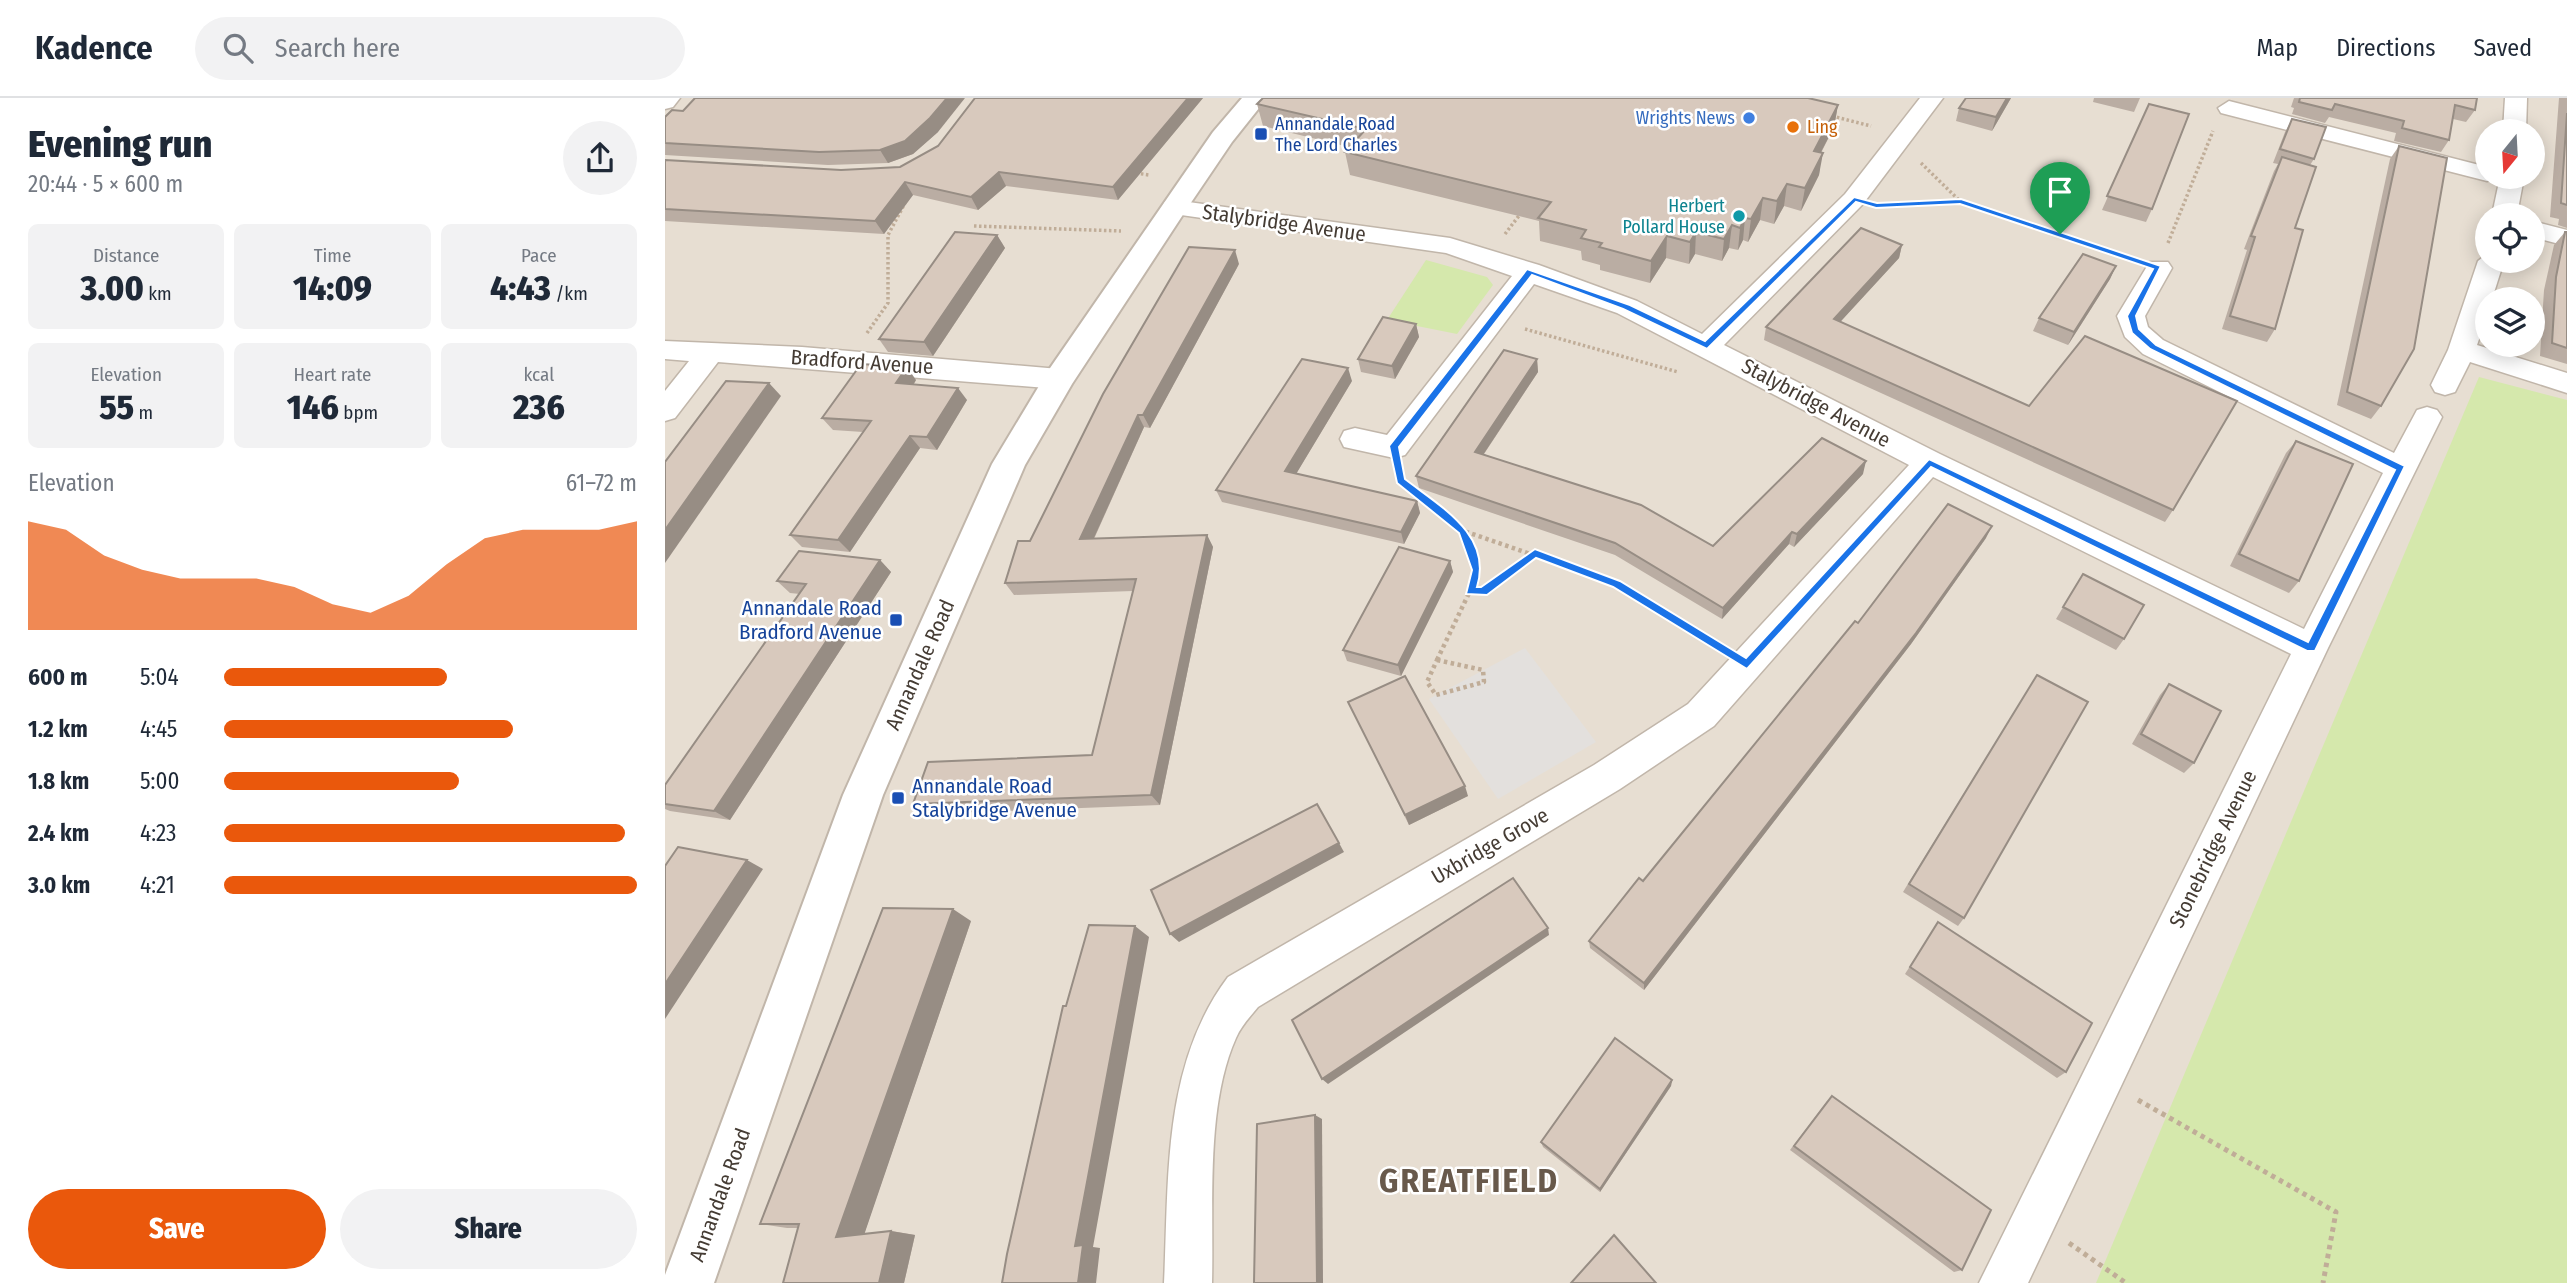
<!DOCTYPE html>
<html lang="en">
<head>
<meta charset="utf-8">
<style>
	:root { --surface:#fff; --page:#f2f2f3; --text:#1f2937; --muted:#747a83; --line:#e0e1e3; --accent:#ea580c }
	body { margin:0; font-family:"Fira Sans Condensed",sans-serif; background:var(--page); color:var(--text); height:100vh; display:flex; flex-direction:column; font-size:26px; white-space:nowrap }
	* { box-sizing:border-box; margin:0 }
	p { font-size:23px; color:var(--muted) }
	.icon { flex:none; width:38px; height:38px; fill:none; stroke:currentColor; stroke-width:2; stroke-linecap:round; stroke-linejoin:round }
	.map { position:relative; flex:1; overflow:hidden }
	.drawer { display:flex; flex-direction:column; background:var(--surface); width:665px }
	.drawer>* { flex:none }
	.needle { width:46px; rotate:198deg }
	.controls { position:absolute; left:1810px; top:21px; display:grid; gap:14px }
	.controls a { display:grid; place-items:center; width:70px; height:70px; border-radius:50%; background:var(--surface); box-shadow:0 4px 18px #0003; font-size:35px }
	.pin { position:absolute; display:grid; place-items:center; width:60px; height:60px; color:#fff; margin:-72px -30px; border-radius:50% 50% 50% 0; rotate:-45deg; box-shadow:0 0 7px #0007 }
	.pin .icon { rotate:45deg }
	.round { display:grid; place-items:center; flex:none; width:74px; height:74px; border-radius:37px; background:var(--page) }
	.head { display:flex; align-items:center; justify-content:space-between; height:119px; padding:0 28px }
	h1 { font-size:38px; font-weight:800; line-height:52px }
	.figures { display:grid; grid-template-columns:repeat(3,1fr); gap:10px; height:119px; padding:7px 28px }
	.figures div { display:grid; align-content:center; border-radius:10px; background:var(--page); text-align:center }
	.figures b { font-size:35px; font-weight:800 }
	.figures small { font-size:19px; font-weight:400 }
	.figures p { font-size:19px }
	.chart { height:196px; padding:14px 28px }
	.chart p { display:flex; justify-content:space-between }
	.chart svg { width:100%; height:126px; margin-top:7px; fill:var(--accent); opacity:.7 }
	.cta { display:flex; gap:14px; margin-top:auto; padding:14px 28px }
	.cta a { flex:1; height:80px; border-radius:42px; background:var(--accent); color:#fff; font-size:28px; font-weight:800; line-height:80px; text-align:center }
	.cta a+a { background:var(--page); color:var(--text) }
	ul { padding:0 28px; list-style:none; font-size:23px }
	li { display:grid; grid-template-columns:112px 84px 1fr; align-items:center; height:52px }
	li i { height:18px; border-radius:9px; background:var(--accent) }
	header { display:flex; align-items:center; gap:42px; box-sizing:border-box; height:98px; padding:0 35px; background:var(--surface); border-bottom:2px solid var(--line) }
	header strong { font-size:33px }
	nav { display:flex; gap:38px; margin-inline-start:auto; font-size:24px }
	.search { width:490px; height:63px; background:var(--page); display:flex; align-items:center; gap:18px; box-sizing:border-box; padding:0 24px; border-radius:38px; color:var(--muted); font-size:26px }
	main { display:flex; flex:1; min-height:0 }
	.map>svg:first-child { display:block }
</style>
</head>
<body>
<header>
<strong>Kadence</strong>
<div class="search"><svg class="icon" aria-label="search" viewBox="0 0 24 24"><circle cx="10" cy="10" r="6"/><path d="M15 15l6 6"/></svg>Search here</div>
<nav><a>Map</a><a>Directions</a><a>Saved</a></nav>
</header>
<main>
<section class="drawer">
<div class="head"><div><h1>Evening run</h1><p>20:44 · 5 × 600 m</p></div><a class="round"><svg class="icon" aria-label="share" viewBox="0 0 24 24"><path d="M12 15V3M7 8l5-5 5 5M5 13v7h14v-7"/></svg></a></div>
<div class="figures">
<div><p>Distance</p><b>3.00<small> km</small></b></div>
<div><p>Time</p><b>14:09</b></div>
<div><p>Pace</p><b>4:43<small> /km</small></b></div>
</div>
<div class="figures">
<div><p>Elevation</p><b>55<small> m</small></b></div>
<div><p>Heart rate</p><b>146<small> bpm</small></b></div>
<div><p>kcal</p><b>236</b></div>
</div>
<div class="chart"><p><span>Elevation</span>61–72 m</p>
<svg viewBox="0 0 160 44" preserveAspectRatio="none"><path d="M0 44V6L10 9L20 18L30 23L40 26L50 26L60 26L70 29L80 35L90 38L100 32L110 21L120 12L130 9L140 9L150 9L160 6V44z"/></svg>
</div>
<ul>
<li><b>600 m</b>5:04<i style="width:54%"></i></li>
<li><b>1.2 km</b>4:45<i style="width:70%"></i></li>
<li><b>1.8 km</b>5:00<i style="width:57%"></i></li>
<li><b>2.4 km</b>4:23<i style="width:97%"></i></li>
<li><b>3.0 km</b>4:21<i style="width:100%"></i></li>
</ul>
<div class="cta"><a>Save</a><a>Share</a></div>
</section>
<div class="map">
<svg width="1902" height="1185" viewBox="0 0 1902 1185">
	<rect width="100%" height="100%" fill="#f3ede5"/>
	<!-- residential -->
	<path fill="#e7ded2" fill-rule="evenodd" d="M0,0H1902V1185H0ZM1822,33H1867V79H1822ZM1822,117H1867V163H1822ZM1822,201H1867V247H1822Z"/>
	<!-- green -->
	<g fill="#d5e8ac">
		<path d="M761,162L822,179L828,187L792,236L722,222Z"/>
		<path d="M1814,279L1902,302V1185H1431Z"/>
	</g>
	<!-- parking -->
	<path fill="#e3e0dd" d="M860,550L931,644L833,701L764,601Z"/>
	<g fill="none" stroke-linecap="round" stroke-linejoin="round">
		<!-- minor casing -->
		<g stroke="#c1b6aa" stroke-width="3">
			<g id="minor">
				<path d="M0,0H15L8,9L0,11Z"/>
				<path d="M1255,0H1278L1198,106L1059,247L1275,356L1639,531L1718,375L1478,256L1460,239L1452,218L1481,170L1485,164H1503L1507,170L1480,218L1483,229L1498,242L1729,355L1752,312L1762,309L1772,312L1777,319L1663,550L1363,1185H1314L1626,556L1268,379L1049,628L955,691L593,909C585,919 576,928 571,940C540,1009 549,1110 547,1185H499C504,1080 497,967 563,879L929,667L1023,606L1244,367L952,215L869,186L740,357L729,360L679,349L675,341L679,333L690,330L722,337L847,178L781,155L509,116L500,114L497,109L500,104L509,102L785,140L874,167L972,203L1037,236L1180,96Z"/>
				<path d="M1840,0H1862L1861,33H1838Z"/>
				<path d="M1564,3L1822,69V79H1832L1822,83L1556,15L1553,10Z"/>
				<path d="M1835,79H1859L1852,117H1827Z"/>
				<path d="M1867,123L1902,132V148L1867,139Z"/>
				<path d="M1822,156V163H1839L1827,201H1822V218L1812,247L1902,275V295L1805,264L1790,294L1780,297L1770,294L1766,287L1783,252L1813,163Z"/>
				<path d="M0,243L137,249L394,271L404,274L408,281L404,288L394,291L53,264L10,320L0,323V293L24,263L0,261Z"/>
			</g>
		</g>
		<!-- tertiary casing -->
		<g stroke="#c1b6aa" stroke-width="4">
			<path id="tertiary" d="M577,0H602L567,44L523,109L407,286L360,367L218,697L49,1185H0V1177L178,697L327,366L383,273L548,34Z"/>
		</g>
		<!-- path-far2 -->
		<g stroke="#c0ad98" stroke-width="3.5" stroke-dasharray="2.5 2.5" stroke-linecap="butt">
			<path d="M1167,18L1206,28"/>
			<path d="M1256,65L1295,103"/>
			<path d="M471,75L484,77"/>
			<path d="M1223,107L1296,103L1464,160"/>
			<path d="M309,128L456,133"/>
			<path d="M840,136L856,115"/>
			<path d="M1503,145L1548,33"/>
			<path d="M860,231L1013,274"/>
			<path d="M202,235L223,205V137L240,105"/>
		</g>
		<!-- path-far1 -->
		<g stroke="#c0ad98" stroke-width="4.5" stroke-dasharray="3.5 3.5" stroke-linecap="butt">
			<path d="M735,381L799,433L952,486L1053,546"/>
			<path d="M799,433L812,472L805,493L818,494L869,456"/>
			<path d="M772,562L818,572L819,584L771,597L762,584Z"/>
			<path d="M772,562L805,493"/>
		</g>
		<!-- path -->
		<g stroke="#c0ad98" stroke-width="5" stroke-dasharray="4.5 4.5" stroke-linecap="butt">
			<path d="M1473,1002L1671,1114L1658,1185"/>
			<path d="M1404,1145L1461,1185"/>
		</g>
		<!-- minor -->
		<use href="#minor" fill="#fff" fill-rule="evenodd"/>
		<!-- tertiary -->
		<use href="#tertiary" fill="#fff" fill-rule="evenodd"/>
	</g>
	<!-- wall -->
	<g fill="#baada3">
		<path d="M538,0L453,102L341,88L313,112L248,97L219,136L0,123V62L176,72L235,69Z"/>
		<path d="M1346,0L1327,33L1291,23L1294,10Z"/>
		<path d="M1429,0H1475L1469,14L1428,4Z"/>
		<path d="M1629,0H1812L1810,12L1801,24L1788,21L1784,42L1776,54L1729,43L1731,35L1664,19L1660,25L1627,16L1629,10L1626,9Z"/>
		<path d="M1894,0H1902V130L1893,127L1894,121L1885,119Z"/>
		<path d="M592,6L1173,7L1169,29L1156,55L1154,77L1136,113L1119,108L1109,126L1095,122L1083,144L1078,142L1073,152L1064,150L1057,163L1030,156L1024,166L1001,160L985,185L935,172V167L917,162L916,153L875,143L874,123L685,77L680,54L684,49L598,28Z"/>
		<path d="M1484,6L1487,111L1481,124L1437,112Z"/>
		<path d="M18,13L273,34L248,56L223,65L163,67L0,57V58V19Z"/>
		<path d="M1627,21L1649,61L1645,67L1630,130L1610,231L1602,244L1557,231L1582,152L1579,151L1609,73L1613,66L1608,65L1620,34Z"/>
		<path d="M1734,48L1716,308L1706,321L1672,307L1725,61Z"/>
		<path d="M1900,134H1902V266L1875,258L1879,192L1889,147Z"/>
		<path d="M332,137L340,150L268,258L223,254L214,241Z"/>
		<path d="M1237,147L1234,160L1175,224L1508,412L1500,424L1099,242L1101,229Z"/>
		<path d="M574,166L485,330L479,329L429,441L542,437L548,449L495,707L260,716L248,706L427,657L468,493L349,497L340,485Z"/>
		<path d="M1451,168L1445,181L1403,247L1368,233L1374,220Z"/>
		<path d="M751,226L754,239L730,281L696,274L693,261Z"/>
		<path d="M872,261L873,274L819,356L1048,448L1198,376L1129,449L1124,446L1057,521L950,457L754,390L751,378Z"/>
		<path d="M251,282L249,286L302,302L272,352L255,350L185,454L137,449L125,437L198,334L168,332L157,320Z"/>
		<path d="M687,283L631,376L752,403L755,415L739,446L557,404L551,392Z"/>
		<path d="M1631,343L1634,483L1624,495L1565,468L1621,355Z"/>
		<path d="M1321,440L1246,546L979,892L925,850L924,843L978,783L1193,525Z"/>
		<path d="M215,462L226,474L65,722L5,713L0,711V687L135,496L125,495L112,483Z"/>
		<path d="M785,463L788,474L736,578L682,563L678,552Z"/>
		<path d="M1418,476L1459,541L1451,552L1391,521Z"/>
		<path d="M1372,577L1299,820L1293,828L1238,794Z"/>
		<path d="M1504,586L1529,665L1519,675L1467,646L1495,597Z"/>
		<path d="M683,604L803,698L744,727Z"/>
		<path d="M306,823L199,1136L226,1133L250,1137L239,1185L133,1130H122L95,1126Z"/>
		<path d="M1273,824L1401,974L1392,980L1240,876Z"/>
		<path d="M1007,982L1006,988L935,1094L878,1049L876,1044Z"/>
		<path d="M1162,1003L1297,1172L1289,1174L1125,1052Z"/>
	</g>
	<!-- shaded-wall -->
	<g fill="#978d84">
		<path d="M282,0H300L273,34L248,56L223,65L215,52Z"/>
		<path d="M523,0H538L453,102L448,89Z"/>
		<path d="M1342,0H1346L1327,33L1331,19Z"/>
		<path d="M1173,7L1169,29L1145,75L1149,53Z"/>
		<path d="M1158,55L1154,77L1136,113L1140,90Z"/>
		<path d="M334,74L341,88L313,112L306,99Z"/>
		<path d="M240,84L248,97L219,136L210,123Z"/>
		<path d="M1122,86L1119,108L1109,126L1112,103Z"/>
		<path d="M1098,100L1095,122L1083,144L1086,121Z"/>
		<path d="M1080,120L1078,142L1073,152L1075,130Z"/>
		<path d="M1067,127L1064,150L1057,163L1059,141Z"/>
		<path d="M1031,134L1030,156L1024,166L1025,144Z"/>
		<path d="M332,137L340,150L268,258L259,244Z"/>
		<path d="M1002,138L1001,160L985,185L986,163Z"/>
		<path d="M1237,147L1234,160L1166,234L1169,221Z"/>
		<path d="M570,152L574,166L485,330L478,317Z"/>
		<path d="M1451,168L1445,181L1403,247L1409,234Z"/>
		<path d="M751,226L754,239L730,281L727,268Z"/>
		<path d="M872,261L873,274L812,366L810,354Z"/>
		<path d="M242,269L251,282L241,298L231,285Z"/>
		<path d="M683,270L687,283L625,386L620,373Z"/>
		<path d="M104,285L116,298L0,465V432Z"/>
		<path d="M293,290L302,302L272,352L262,339Z"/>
		<path d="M473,317L479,329L423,453L415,441Z"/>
		<path d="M245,338L255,350L185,454L173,442Z"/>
		<path d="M1201,363L1198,376L1129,449L1132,436Z"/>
		<path d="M752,403L755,415L739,446L736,434Z"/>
		<path d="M1327,428L1321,440L1246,546L979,892V885Z"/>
		<path d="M1127,434L1124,446L1057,521L1058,510Z"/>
		<path d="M542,437L548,449L495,707L486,697Z"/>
		<path d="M215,462L226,474L65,722L49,713Z"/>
		<path d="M785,463L788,474L736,578L733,567Z"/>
		<path d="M800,688L803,698L744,727L740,717Z"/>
		<path d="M674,745L679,754L514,844L505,836Z"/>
		<path d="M82,762L98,771L0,921V886Z"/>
		<path d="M288,811L306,823L197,1143L171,1139Z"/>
		<path d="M470,828L484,839L428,1149L435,1150L431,1185H413L410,1148Z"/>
		<path d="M883,830L884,837L663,986L657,981Z"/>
		<path d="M1007,982L1006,988L935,1094V1091Z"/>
		<path d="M650,1017L657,1021L658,1185H652Z"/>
		<path d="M226,1133L250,1137L239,1185H214Z"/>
	</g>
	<!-- building -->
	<g fill="#d8c9bd" stroke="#978d84" stroke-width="2">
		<path d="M30,0H282L265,20L240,43L215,52L154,54L0,45V19L7,12L18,13Z"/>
		<path d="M310,0H523L448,89L334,74L306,99L240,84L210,123L0,111V62L176,72L235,69L273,48Z"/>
		<path d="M598,0H1143L1173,7L1149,53L1158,55L1140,90L1122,86L1112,103L1098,100L1086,121L1080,120L1075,130L1067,127L1059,141L1031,134L1025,144L1002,138L986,163L934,149L937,145L916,140L921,132L873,120L886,104L680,54L701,31L592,6Z"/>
		<path d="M1301,0H1342L1331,19L1294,10Z"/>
		<path d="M1635,0H1812L1810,12L1790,7L1784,42L1737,30L1739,23L1670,6L1667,12L1634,4Z"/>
		<path d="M1484,6L1524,16L1487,111L1442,98Z"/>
		<path d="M1902,15V107L1896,105Z"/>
		<path d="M1627,21L1661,29L1649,61L1615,51Z"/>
		<path d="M1734,48L1782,60L1749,251L1716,308L1682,294Z"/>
		<path d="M1617,59L1651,69L1630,130L1638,132L1610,231L1565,218L1590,139L1586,138Z"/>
		<path d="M1196,130L1237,147L1169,221L1364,308L1420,238L1572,303L1508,412L1101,229Z"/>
		<path d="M290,134L332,137L259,244L214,241Z"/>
		<path d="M1900,134H1902V250L1887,245L1891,179Z"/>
		<path d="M524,149L570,152L478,317H473L415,441L542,437L486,697L248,706L263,664L427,657L471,481L340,485L353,443H365L438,296Z"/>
		<path d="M1418,156L1451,168L1409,234L1374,220Z"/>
		<path d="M718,219L751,226L727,268L693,261Z"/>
		<path d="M839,252L872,261L810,354L976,407L1048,448L1157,340L1201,363L1132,436L1127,434L1058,510L950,445L751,378Z"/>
		<path d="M637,261L683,270L620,373L752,403L736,434L551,392Z"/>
		<path d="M196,266L242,269L231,285L293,290L262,339L245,338L173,442L125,437L206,323L157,320Z"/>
		<path d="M61,283L104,285L0,432V364Z"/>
		<path d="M1631,343L1688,366L1634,483L1574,456Z"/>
		<path d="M1283,406L1327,428L1251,535L979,885L924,843L974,780L978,783L1190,523L1193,525Z"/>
		<path d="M734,449L785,463L733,567L678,552Z"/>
		<path d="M134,453L215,462L49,713L0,706V687L141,486L112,483Z"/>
		<path d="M1418,476L1479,507L1459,541L1398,509Z"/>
		<path d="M1372,577L1423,604L1299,820L1244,786Z"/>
		<path d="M740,578L800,688L740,717L683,604Z"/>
		<path d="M1504,586L1556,613L1529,665L1476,636Z"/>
		<path d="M652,706L674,745L505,836L486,792Z"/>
		<path d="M13,749L82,762L0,886V768Z"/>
		<path d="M848,780L883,830L657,981L627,922Z"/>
		<path d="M218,810L288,811L171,1139L226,1133L214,1185H118L134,1126H95Z"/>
		<path d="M1273,824L1427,925L1401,974L1245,869Z"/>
		<path d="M424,827L470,828L410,1148L418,1147L413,1185H337L342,1156L398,908H401Z"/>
		<path d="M950,940L1007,982L935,1091L876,1044Z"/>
		<path d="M1167,998L1326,1112L1297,1172L1129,1048Z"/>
		<path d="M650,1017L652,1185H589L592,1026Z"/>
		<path d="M949,1137L991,1185H906Z"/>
	</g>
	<!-- route -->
	<path fill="#1a73e8" stroke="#fff" stroke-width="2" fill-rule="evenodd" d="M1189,99L1212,105L1296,101L1496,168L1471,218L1474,231L1491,247L1740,368L1650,553H1642L1266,369L1082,571L948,489L871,460L822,497L801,496L807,472L794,435L732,385L724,348L862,171L965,207L1040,243ZM1191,104L1211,110L1295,106L1488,171L1462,218L1467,235L1485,251L1730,372L1643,544L1264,361L1081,560L955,483L870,451L816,489H812C828,437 776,409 740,381L734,349L867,177L958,211L1042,251Z"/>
	<!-- markers -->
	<circle fill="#3f7fe0" stroke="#fff" stroke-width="2.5" cx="1084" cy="20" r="7"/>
	<circle fill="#e8710a" stroke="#fff" stroke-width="2.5" cx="1128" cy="29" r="7"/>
	<g fill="#1a4fb4" stroke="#fff" stroke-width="2.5">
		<rect x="589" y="29" width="14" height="14" rx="3.5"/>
		<rect x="224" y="515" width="14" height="14" rx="3.5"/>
		<rect x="226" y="693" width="14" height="14" rx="3.5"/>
	</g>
	<circle fill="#0f9aa8" stroke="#fff" stroke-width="2.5" cx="1074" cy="118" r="7"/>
	<g text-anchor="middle" stroke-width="5" stroke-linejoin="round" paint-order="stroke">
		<!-- far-shop labels -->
		<g font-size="18" fill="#366cbe" stroke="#fff" text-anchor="end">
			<text x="1070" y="26">Wrights News</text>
		</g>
		<!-- far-transit labels -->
		<g font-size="18" fill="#164399" stroke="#fff" text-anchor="start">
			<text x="610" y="32">Annandale Road<tspan x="610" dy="21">The Lord Charles</tspan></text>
		</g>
		<!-- far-food labels -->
		<g font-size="18" fill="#c56008" stroke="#fff" text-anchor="start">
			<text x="1142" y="35">Ling</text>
		</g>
		<!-- far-culture labels -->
		<g font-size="18" fill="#0d838f" stroke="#fff" text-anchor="end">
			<text x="1060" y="114">Herbert<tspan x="1060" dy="21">Pollard House</tspan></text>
		</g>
		<!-- street labels -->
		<g font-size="21" fill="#453c34" stroke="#fff">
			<text transform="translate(619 125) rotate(8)" y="7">Stalybridge Avenue</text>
			<text transform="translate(197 264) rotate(4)" y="7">Bradford Avenue</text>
			<text transform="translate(1151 305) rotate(28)" y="7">Stalybridge Avenue</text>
			<text transform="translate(255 567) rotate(-66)" y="7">Annandale Road</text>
			<text transform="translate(825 748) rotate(-30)" y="7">Uxbridge Grove</text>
			<text transform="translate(1548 751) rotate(-64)" y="7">Stonebridge Avenue</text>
			<text transform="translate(55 1097) rotate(-70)" y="7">Annandale Road</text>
		</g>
		<!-- transit labels -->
		<g font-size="21" fill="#164399" stroke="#fff" text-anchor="end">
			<text x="217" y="517">Annandale Road<tspan x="217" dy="24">Bradford Avenue</tspan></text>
			<text x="247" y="695" text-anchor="start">Annandale Road<tspan x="247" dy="24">Stalybridge Avenue</tspan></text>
		</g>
		<!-- near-district labels -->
		<g font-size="33" font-weight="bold" letter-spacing="2" fill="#68594b" stroke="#fff">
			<text x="804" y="1094">GREATFIELD</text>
		</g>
	</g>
</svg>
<div class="controls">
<a><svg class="needle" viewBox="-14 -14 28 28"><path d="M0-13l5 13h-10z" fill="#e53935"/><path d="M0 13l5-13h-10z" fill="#747a83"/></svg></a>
<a><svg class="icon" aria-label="locate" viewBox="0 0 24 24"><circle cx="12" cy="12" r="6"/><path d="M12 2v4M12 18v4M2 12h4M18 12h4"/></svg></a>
<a><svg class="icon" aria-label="layers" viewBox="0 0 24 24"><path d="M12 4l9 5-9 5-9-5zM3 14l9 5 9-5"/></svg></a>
</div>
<div class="pin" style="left:1395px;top:136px;background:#1e9e55"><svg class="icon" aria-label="arrive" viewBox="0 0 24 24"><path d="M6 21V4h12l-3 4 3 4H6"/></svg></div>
</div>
</main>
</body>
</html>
